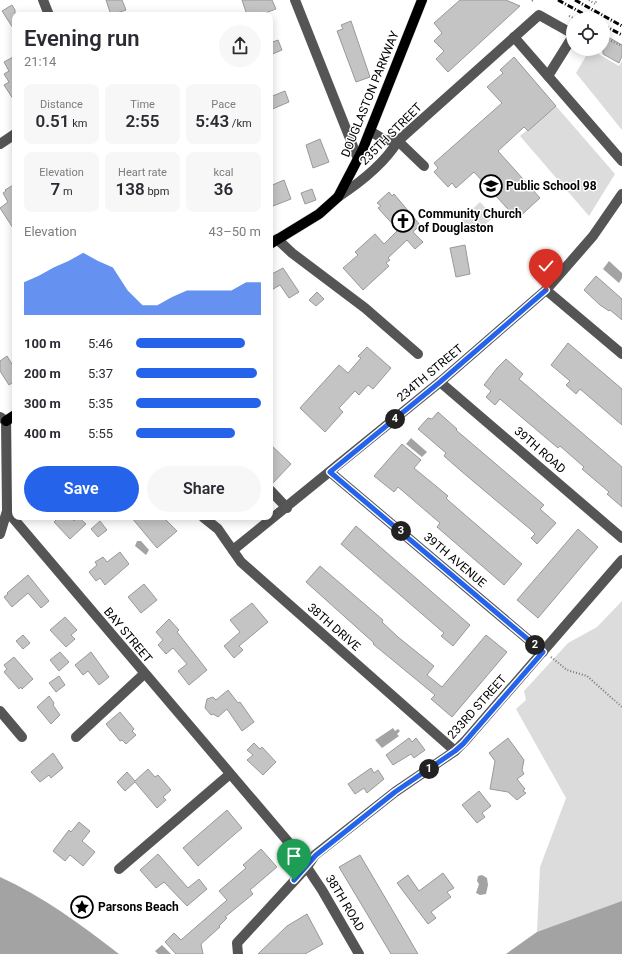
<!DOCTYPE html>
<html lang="en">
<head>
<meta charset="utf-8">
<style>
	:root { --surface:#fff; --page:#f7f7f7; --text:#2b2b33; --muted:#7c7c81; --accent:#2563eb }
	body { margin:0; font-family:Roboto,sans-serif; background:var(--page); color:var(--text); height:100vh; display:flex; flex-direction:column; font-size:15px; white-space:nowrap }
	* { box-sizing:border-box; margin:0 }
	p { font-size:13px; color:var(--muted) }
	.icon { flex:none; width:22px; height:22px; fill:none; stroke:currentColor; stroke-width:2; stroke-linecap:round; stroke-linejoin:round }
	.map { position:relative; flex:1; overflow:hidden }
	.sheet { position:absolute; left:12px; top:12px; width:261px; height:508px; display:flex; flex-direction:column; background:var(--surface); border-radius:8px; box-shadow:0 2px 10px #0003 }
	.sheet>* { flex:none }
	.tools { position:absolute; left:566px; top:12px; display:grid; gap:8px }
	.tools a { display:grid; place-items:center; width:44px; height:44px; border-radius:50%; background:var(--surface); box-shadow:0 2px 10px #0003; font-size:20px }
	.pin { position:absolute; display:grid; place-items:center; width:34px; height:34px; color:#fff; margin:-41px -17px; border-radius:50% 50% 50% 0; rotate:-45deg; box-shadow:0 0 4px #0007 }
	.pin .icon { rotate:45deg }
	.km { position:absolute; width:20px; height:20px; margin:-10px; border-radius:50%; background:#222; color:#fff; font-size:11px; line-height:20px; text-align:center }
	.round { display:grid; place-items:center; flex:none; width:42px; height:42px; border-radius:21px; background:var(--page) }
	.summary { display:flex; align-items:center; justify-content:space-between; height:68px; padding:0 12px }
	h1 { font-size:22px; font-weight:600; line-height:30px }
	.metrics { display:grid; grid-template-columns:repeat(3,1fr); gap:6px; height:68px; padding:4px 12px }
	.metrics div { display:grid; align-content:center; border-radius:8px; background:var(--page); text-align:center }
	.metrics b { font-size:17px; font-weight:600 }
	.metrics small { font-size:11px; font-weight:400 }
	.metrics p { font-size:11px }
	.chart { height:112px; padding:8px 12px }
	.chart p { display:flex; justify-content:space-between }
	.chart svg { width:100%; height:72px; margin-top:4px; fill:var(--accent); opacity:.7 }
	.cta { display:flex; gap:8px; margin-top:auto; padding:8px 12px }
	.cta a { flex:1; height:46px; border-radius:24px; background:var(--accent); color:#fff; font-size:16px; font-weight:600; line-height:46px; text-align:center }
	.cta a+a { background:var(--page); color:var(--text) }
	ul { padding:0 12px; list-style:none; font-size:13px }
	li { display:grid; grid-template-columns:64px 48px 1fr; align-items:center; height:30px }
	li i { height:10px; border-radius:5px; background:var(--accent) }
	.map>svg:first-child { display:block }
</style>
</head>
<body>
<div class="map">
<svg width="622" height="954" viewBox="0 0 622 954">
	<rect width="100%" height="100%" fill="#fff"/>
	<!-- green -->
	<g fill="#dcdcdc">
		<path d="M590,49L619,66L622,61V130L576,73Z"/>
		<path d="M556,106L615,174L589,216L520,136Z"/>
		<path d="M480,202L494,217L474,234L461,220Z"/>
		<path d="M622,601V938L506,954L537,932L540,867L566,798L516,709L526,700L524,691L568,643L597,627Z"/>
	</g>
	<!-- water -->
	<g fill="#a3a3a3">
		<path d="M609,261L622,273V278L619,283L603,269Z"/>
		<path d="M411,438L427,452L422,457L406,444Z"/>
		<path d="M137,541H141L149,550L146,555L135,546Z"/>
		<path d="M393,728L395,731L398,729L400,731L397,734L399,736L382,748L375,740Z"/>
		<path d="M482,875L487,878L488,885L486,894L480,895L476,893L479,884L477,881L478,876Z"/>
		<path d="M0,877C42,896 82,925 119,954H0Z"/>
		<path d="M622,901V954H506L537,932Z"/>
		<path d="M162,945L171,954H158L155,951Z"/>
	</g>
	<!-- building -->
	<g fill="#c4c4c4" stroke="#999">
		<path d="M106,0H122L126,10L111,15Z"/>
		<path d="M242,0H272L276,9L260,15H247Z"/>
		<path d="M460,0H506L520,6L448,72L436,59L444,51L434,41L442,33L434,23Z"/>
		<path d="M12,5L15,10V31L2,11Z"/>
		<path d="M351,21L370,77L356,82L337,31L343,29L341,25Z"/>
		<path d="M603,34L622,45V56L619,63L603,54Z"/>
		<path d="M278,40L282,50L270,55V43Z"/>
		<path d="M15,56V102L4,85L9,82L4,74L9,71L4,62Z"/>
		<path d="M514,57L556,106L528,131L524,127L498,151L540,198L517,219L474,172L456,188L452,183L448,187L434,172L438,168L434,163L502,103L487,87L503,73L500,70Z"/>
		<path d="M285,91L289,102L270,110V97Z"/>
		<path d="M320,139L329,162L313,168L306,145Z"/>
		<path d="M284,180L291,199L273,206L270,199V186Z"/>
		<path d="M15,184V231L0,208L8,202L3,193L6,191L5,190Z"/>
		<path d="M312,189L316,200L305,204L301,193Z"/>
		<path d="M389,192L392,196L394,194L420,225L413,232L423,242L415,249L407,240L388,258L390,260L386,263L389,266L363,290L343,268L358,255L355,252L375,234L384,244L398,230L378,208L381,206L377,203Z"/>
		<path d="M465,245L470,274L456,277L450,248Z"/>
		<path d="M283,268L299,292L289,298L280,285L270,291V275Z"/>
		<path d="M596,276L622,299V320L610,310L609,311L600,305L584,290Z"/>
		<path d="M317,292L324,299L316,306L309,300Z"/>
		<path d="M568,343L622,389V425L580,389L576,394L566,385L570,381L551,365Z"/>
		<path d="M367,347L391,368L373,389L368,385L359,395L355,391L339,408L343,412L325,432L300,408L339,365L348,373L361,358L358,356Z"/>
		<path d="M7,356L15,369V381L9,385L0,371V361Z"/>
		<path d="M506,359L523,374L519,379L622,467V507L607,494L609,492L582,469L584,467L560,446L558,448L500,399L495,405L486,397L491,391L484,385L497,368Z"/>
		<path d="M438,412L457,429L456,430L544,505L540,509L556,523L537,544L531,538L535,534L530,529L461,471L444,456L446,453L418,429L428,418L432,419Z"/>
		<path d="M270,444L291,464L272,484H270Z"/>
		<path d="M402,444L421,460L414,468L448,496L446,498L449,501L522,564L504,585L437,527L440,523L398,487L394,492L374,476Z"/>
		<path d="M59,517H71L74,521L78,517L86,524L70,539L54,522Z"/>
		<path d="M131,517H163L177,531L157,548Z"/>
		<path d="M100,521L107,530L98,537L91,529Z"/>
		<path d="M356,526L470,625L453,646L441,636L444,633L341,544Z"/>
		<path d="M578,529L598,547L538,618L517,600Z"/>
		<path d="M120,552L129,564L105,585L100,578L96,581L89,572L97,565L95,562L103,557L107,562Z"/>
		<path d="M320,566L383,620L382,622L398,637L434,666L427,675L442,687L486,635L507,652L452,717L431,699L435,695L373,644L374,643L306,582Z"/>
		<path d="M28,575L49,601L41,608L28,593L12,607L4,597L8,594L7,593Z"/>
		<path d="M144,584L157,600L141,613L128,597Z"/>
		<path d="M252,603L268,622L239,646L243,650L234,658L224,646L240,632L230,620Z"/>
		<path d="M65,617L77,630L71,635L75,639L66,647L50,630Z"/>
		<path d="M169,619L179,630L177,632L207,670L189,685L178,671L187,664L173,648L166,654L158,645L163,640L156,632Z"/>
		<path d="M23,635L30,643L23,649L16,641Z"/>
		<path d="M60,652L69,662L59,671L50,660Z"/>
		<path d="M91,652L109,677L99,685L88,671L83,675L75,665Z"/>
		<path d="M14,657L33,679L22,689L21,687L19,689L4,672L7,669L4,665Z"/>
		<path d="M59,676L65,685L56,692L49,683Z"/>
		<path d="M228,690L238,703L240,702L254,722L242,731L227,709L218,717L213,714L211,715L205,708L207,699L213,697L216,700Z"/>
		<path d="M49,696L54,703L53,705L60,715L51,724L37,707Z"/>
		<path d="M120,712L134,729L132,731L136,735L126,744L122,740L120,741L106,724Z"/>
		<path d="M409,738L412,742L416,738L425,750L414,758L411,754L393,765L386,755Z"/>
		<path d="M508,738L524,760L522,770L524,774L517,779L525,789L523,791L526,793L517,800L508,792L490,789L495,761L489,753Z"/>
		<path d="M254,743L260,749L262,747L276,762L263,775L247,760L253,755L247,750Z"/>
		<path d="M53,753L63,768L51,778L49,775L40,782L31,772Z"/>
		<path d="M371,768L374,773L378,770L384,779L367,793L364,788L355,794L348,784Z"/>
		<path d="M148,769L155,777L158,775L171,790L163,797L166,800L157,808L135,782L125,791L117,782L127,772L135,781Z"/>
		<path d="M479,791L491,806L482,813L485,817L477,823L462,805Z"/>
		<path d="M227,810L242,828L198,866L183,848Z"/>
		<path d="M79,822L90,831L82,841L95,852L83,866L70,855L65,861L53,851L69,830L71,832Z"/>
		<path d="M261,849L277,867L250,890L253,894L225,917L227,918L219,926L220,927L201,944L203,954H176L165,942L174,933L181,940L227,900L219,891L246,868L243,865Z"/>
		<path d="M158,854L188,888L199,879L207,889L187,906L164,882L156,888L140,870Z"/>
		<path d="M360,855L390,906L418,954H391L339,867Z"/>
		<path d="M443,873L454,888L447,892L451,897L431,912L436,918L428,924L397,883L408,875L419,891Z"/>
		<path d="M307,914L323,944L305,954H258L287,926Z"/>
	</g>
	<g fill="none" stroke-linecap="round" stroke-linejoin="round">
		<!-- major casing -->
		<g stroke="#dbdbdb" stroke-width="11">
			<g id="major">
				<path d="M270,244L319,214L338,197L362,151L422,0"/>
				<path d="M6,421L15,415"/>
			</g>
		</g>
		<!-- path -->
		<g stroke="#777" stroke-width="2" stroke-dasharray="1 2" stroke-linecap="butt">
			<path d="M589,0L595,4L597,0"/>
			<path d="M532,1L533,0"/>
			<path d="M569,16L576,19"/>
			<path d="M603,37L622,46"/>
			<path d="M551,657L567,670L587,676L622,707"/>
		</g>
		<!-- minor -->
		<g stroke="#555" stroke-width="10">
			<path d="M43,0L49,15"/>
			<path d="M295,0L358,159"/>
			<path d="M514,37L622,161"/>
			<path d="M548,76L573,36"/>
			<path d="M370,131L385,140L398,141L424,166"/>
			<path d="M0,144L15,134"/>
			<path d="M338,197C361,182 384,164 398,141L539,15L573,34"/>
			<path d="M277,239L292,253L365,308L418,354"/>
			<path d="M546,290L622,354"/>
			<path d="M440,382L622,538"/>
			<path d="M0,417L6,421L7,511L0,534"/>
			<path d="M330,472L543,652"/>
			<path d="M270,490L287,508"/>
			<path d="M7,511L296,851L322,890L359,954"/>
			<path d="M203,517L218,529L241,562L455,751"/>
			<path d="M233,550L440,382L546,290L593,236L622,194"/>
			<path d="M0,711L22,737"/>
			<path d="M76,737L144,674"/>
			<path d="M119,869L230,774"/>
			<path d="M238,954L237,943L307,867L315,855L395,792L455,751L466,740L622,560"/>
		</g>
		<!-- major -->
		<use href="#major" stroke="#000" stroke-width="10"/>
		<!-- rail -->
		<g stroke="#000" stroke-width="3" stroke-dasharray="6 2 1 2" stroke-linecap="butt">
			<path d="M558,0L593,19"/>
			<path d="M575,0L622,26"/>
			<path d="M603,25L622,35"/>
		</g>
	</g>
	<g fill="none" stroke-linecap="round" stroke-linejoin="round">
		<!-- route casing -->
		<g stroke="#fff" stroke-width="8">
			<path id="route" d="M294,880L316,855L395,792L455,751L463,744L543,652L330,472L440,382L546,290"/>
		</g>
		<!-- route -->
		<use href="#route" stroke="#2563eb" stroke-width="5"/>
	</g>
	<!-- icons -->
	<defs>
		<g id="school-ring" transform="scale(1.15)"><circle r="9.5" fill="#fff" stroke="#000" stroke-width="1.5"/><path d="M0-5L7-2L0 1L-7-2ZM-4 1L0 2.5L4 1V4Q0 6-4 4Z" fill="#000"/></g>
		<g id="church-ring" transform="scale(1.15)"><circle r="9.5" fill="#fff" stroke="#000" stroke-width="1.5"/><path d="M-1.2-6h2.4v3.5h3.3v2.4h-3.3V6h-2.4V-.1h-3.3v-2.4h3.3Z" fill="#000"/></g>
		<g id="sight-ring" transform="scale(1.15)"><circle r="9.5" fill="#fff" stroke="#000" stroke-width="1.5"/><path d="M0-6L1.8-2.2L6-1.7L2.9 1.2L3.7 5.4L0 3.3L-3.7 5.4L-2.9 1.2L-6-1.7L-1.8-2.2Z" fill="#000"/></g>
	</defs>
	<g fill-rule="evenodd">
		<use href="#school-ring" x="491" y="186"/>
		<use href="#church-ring" x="403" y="221"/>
		<use href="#sight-ring" x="82" y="907"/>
	</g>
	<g text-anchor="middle" stroke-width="3" stroke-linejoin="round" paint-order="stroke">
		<!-- street labels -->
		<g font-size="12" fill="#000" stroke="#fff">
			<text transform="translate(370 94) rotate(-68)" y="4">DOUGLASTON PARKWAY</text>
			<text transform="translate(391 134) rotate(-45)" y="4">235TH STREET</text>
			<text transform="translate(430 373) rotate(-40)" y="4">234TH STREET</text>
			<text transform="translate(540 450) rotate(41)" y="4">39TH ROAD</text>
			<text transform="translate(455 560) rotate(40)" y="4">39TH AVENUE</text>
			<text transform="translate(334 627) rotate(41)" y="4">38TH DRIVE</text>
			<text transform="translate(128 635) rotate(50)" y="4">BAY STREET</text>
			<text transform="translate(477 707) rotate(-48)" y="4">233RD STREET</text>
			<text transform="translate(345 903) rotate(59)" y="4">38TH ROAD</text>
		</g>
		<!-- poi labels -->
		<g font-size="12" font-weight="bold" fill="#000" stroke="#fff" text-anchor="start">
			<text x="506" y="190">Public School 98</text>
			<text x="418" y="218">Community Church<tspan x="418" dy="14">of Douglaston</tspan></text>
			<text x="98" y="911">Parsons Beach</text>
		</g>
	</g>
</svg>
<div class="tools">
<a><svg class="icon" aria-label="locate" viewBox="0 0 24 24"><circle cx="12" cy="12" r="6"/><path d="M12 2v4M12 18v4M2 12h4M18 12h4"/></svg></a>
</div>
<div class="pin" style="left:294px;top:880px;background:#1e9e55"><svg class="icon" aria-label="arrive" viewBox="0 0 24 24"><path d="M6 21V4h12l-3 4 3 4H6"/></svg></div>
<div class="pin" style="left:546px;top:290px;background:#d93025"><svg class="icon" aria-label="check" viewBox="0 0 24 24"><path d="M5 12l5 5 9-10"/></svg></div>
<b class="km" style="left:429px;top:769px">1</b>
<b class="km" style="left:535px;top:645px">2</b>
<b class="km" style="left:401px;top:531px">3</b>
<b class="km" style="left:395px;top:419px">4</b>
<section class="sheet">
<div class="summary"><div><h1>Evening run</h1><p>21:14</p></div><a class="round"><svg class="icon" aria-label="share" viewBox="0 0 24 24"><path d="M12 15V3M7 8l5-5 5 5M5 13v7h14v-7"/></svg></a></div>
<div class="metrics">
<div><p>Distance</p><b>0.51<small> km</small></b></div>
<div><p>Time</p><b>2:55</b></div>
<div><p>Pace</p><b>5:43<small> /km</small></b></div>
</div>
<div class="metrics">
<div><p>Elevation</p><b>7<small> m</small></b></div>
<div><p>Heart rate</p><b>138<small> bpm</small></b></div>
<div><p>kcal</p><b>36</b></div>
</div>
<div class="chart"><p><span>Elevation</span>43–50 m</p>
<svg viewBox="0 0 160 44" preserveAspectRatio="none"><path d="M0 44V24L10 20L20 15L30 11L40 6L50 11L60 15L70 29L80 38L90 38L100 33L110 29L120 29L130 29L140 29L150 24L160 24V44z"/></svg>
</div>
<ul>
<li><b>100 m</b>5:46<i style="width:87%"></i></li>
<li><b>200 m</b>5:37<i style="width:97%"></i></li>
<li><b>300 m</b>5:35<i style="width:100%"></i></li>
<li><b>400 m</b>5:55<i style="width:79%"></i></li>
</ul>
<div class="cta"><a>Save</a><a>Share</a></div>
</section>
</div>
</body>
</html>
